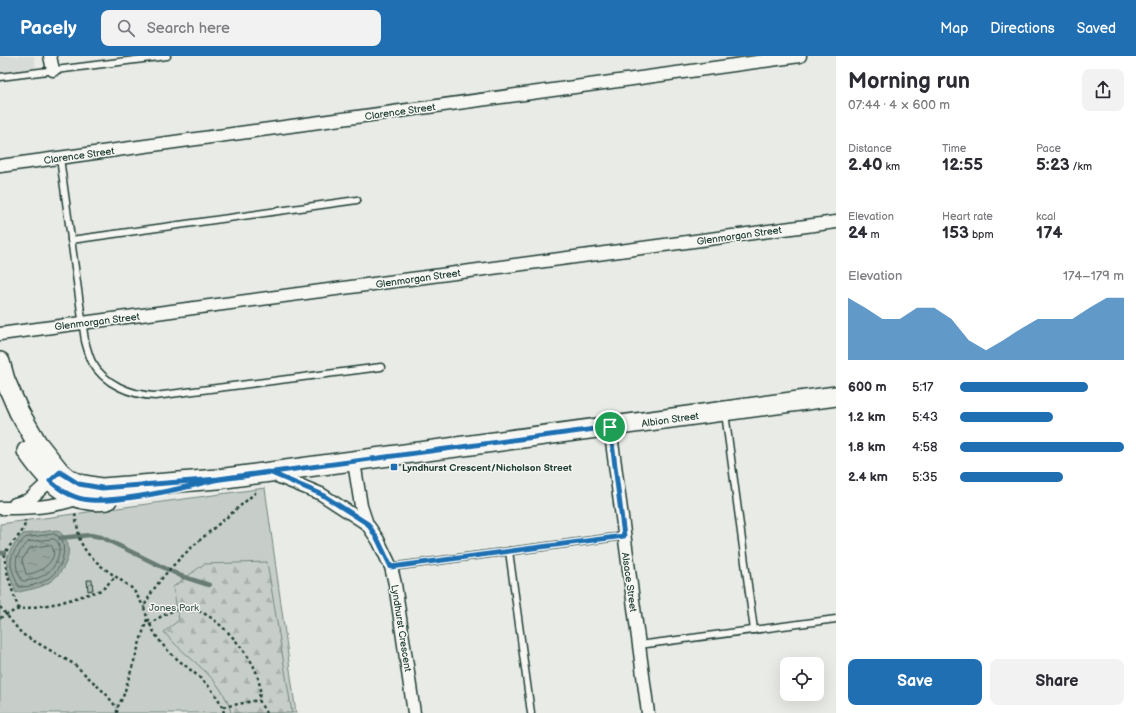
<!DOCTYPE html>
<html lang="en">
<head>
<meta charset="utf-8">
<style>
	:root { --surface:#fff; --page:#f2f2f3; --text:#2b2b33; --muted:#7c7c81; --accent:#1f6fb2 }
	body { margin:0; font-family:"Balsamiq Sans",sans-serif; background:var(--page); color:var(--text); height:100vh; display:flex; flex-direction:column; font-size:15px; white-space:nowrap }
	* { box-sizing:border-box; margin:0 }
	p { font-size:13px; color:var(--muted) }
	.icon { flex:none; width:22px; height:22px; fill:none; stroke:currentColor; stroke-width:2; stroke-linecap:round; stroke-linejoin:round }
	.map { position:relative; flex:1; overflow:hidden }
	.side { display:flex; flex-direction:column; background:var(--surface); width:300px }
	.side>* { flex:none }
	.tools { position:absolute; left:780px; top:601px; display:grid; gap:8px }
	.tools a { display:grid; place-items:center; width:44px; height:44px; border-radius:8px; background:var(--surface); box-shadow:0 4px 16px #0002; font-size:20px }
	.pin { position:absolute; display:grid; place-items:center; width:34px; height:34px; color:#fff; margin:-17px; border:2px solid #fff; border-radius:50%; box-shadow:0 1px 4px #0007 }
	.round { display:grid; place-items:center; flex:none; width:42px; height:42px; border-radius:8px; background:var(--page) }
	.overview { display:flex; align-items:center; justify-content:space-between; height:68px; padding:0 12px }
	h1 { font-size:22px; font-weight:800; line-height:30px }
	.figures { display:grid; grid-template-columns:repeat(3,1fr); gap:6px; height:68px; padding:4px 12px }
	.figures div { display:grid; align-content:center }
	.figures b { font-size:17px; font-weight:800 }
	.figures small { font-size:11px; font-weight:400 }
	.figures p { font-size:11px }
	.chart { height:112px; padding:8px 12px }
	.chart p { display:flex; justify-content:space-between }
	.chart svg { width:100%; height:72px; margin-top:4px; fill:var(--accent); opacity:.7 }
	.primary-button { display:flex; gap:8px; margin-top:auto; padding:8px 12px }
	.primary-button a { flex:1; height:46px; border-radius:8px; background:var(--accent); color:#fff; font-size:16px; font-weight:800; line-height:46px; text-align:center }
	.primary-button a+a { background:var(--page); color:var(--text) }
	ul { padding:0 12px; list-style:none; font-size:13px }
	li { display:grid; grid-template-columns:64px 48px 1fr; align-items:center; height:30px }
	li i { height:10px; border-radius:5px; background:var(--accent) }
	header { display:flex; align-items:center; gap:24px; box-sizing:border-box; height:56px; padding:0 20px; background:var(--accent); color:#fff }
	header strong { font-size:19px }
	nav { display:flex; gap:22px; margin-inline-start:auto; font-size:14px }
	.search { width:280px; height:36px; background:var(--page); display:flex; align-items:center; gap:10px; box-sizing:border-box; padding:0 14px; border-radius:8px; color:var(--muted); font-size:15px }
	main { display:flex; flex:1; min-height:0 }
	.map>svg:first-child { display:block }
</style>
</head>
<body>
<header>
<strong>Pacely</strong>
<div class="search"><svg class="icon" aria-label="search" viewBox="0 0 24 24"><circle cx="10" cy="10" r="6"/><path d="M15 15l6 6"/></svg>Search here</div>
<nav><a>Map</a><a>Directions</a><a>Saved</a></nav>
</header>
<main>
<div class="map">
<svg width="836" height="657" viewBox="0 0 836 657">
	<defs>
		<pattern id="forest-firs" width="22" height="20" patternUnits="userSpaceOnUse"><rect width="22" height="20" fill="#c7cec9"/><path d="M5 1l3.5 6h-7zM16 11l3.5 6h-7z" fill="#aab2ad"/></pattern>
		<pattern id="water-ripples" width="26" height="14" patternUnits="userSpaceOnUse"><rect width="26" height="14" fill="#99a6a0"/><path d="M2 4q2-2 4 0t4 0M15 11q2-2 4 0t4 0" fill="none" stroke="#7c8883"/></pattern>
		<pattern id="building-hatch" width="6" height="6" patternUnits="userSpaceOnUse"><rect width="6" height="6" fill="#b0bab5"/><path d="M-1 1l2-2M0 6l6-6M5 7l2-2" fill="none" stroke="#8f9894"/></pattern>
	</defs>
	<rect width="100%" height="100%" fill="#e9ebe7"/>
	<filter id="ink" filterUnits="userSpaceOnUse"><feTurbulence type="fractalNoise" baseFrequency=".025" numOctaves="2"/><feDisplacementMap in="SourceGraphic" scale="8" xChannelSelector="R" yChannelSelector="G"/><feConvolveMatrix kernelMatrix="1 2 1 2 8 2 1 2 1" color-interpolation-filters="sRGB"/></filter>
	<g filter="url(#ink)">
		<!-- built -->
		<path fill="#d8dcd8" d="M0,0H34L36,12L0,16Z"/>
		<!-- green -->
		<path fill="#c7cec9" stroke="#73867e" d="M265,432L296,657H0V468Z"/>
		<!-- forest -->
		<path fill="url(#forest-firs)" stroke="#73867e" d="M267,506L292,657H231C223,621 186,603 164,576L179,564L173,531L204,508Z"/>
		<!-- water -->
		<path fill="url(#water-ripples)" stroke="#687c75" d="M57,474C77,487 68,513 51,525C41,533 28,533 16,537C5,505 0,505 23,478Z"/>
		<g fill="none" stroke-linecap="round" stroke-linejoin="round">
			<!-- shore -->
			<g stroke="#50675f" stroke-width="1">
				<path d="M55,478L62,483C70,512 46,531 19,531C8,507 7,501 25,482Z"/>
				<path d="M54,483L58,486C64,509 44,525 22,525C13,507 14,501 28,486Z"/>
				<path d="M51,489C62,503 38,519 26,518L22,504L30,492Z"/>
			</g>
			<!-- stream -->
			<g stroke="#687c75" stroke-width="4.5">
				<path d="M60,482L90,479L101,481L181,520L209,529"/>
				<path d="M0,497H4"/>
			</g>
		</g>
		<!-- building -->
		<path fill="url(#building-hatch)" stroke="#1f3d34" d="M87,524H92L93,534L88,535Z"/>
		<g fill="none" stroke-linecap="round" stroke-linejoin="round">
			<!-- service casing -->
			<g stroke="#1f3d34" stroke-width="9">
				<g id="service">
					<path d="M0,21L167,0"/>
					<path d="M60,102L85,285C87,292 89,300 92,306C104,328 131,339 155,340L381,311"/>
					<path d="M71,184L357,144"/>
					<path d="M725,357L754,574"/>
					<path d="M509,495L531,657"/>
					<path d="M391,511L624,480"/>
					<path d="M639,589L836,563"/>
				</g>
			</g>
			<!-- minor casing -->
			<g stroke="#1f3d34" stroke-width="15">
				<g id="minor">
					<path d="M50,0L53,14"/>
					<path d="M0,110L800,0"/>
					<path d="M0,278L836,166"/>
					<path d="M610,371L648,657"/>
					<path d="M354,406L361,450L367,468L378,484L391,511L395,528L414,657"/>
					<path d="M272,418L321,438L367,468"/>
					<path d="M15,448L29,444L55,420"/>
					<path d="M0,452C27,452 53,452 79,442"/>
				</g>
			</g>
			<!-- primary casing -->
			<g stroke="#1f3d34" stroke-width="22">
				<g id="primary">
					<path d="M0,306L5,324L19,356L37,387L60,416L70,424L79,428L102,432L218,423L836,340"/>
					<path d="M27,395C47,424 69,449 107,444"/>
				</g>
			</g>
			<!-- path -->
			<g stroke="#1f3d34" stroke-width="2.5" stroke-dasharray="3 3" stroke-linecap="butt">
				<path d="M75,458L80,485L87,497L101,510L133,533L144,551"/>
				<path d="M0,551L22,578L74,608L106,638L117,652"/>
				<path d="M19,553C15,544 3,508 5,499C8,486 26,479 25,464"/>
				<path d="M0,562L16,554L59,547L102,534L115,521"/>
				<path d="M149,569C162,559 173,552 190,553C212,554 245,592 254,611C257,617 260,627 260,634C260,637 259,641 259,643C260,648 264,653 266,657"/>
				<path d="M223,651L259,644"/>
				<path d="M117,657V652L123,641L147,563"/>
				<path d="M224,657C218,633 195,618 176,602C160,589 149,571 144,551C163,507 222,468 257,435"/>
			</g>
			<!-- service -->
			<use href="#service" stroke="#f6f6f2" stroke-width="6"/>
			<!-- minor -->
			<use href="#minor" stroke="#f6f6f2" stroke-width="12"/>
			<!-- primary -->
			<use href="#primary" stroke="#f6f6f2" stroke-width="19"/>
		</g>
	</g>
	<g fill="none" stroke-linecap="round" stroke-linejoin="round" filter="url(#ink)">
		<!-- route casing -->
		<g stroke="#fff" stroke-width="8">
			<path id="route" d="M610,371C480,389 350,405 221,423C211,424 201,428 191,430C165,436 116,446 90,444C74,443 61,435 50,425L60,416L79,428L102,432L218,423L269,416L321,438L368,468L378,484L391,511L624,480L610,371"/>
		</g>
		<!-- route -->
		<use href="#route" stroke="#1f6fb2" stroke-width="5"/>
	</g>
	<!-- markers -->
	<rect fill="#1f6fb2" stroke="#f6f6f2" stroke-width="1.5" x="390" y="407" width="8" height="8" rx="2"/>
	<g text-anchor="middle" stroke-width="3" stroke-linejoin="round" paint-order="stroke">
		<!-- street labels -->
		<g font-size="10" fill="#1f3d34" stroke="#f6f6f2">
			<text transform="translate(400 55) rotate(-8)" y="4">Clarence Street</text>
			<text transform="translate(79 99) rotate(-8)" y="4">Clarence Street</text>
			<text transform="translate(739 179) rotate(-8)" y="4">Glenmorgan Street</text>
			<text transform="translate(418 222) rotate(-8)" y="4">Glenmorgan Street</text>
			<text transform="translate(97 265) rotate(-7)" y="4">Glenmorgan Street</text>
			<text transform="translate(670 363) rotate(-8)" y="4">Albion Street</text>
			<text transform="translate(630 526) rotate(82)" y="4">Alsace Street</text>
			<text transform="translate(402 572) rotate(81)" y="4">Lyndhurst Crescent</text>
		</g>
		<!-- poi labels -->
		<g font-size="10" font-weight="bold" fill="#1f3d34" stroke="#f6f6f2" text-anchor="start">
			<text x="402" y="415">Lyndhurst Crescent/Nicholson Street</text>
		</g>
		<!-- park labels -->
		<g font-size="10" fill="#415a52" stroke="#f6f6f2">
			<text x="174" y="555">Jones Park</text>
		</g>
	</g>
</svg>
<div class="tools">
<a><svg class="icon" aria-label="locate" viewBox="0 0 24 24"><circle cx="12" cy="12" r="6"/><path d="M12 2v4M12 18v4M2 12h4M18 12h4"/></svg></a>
</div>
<div class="pin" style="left:610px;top:371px;background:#1e9e55"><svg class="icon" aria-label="arrive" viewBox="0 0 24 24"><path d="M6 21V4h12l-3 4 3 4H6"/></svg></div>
</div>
<section class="side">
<div class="overview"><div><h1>Morning run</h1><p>07:44 · 4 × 600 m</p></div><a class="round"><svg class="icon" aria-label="share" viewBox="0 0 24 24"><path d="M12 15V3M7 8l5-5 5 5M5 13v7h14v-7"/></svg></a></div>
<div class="figures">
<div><p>Distance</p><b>2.40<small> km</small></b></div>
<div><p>Time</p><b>12:55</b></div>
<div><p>Pace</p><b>5:23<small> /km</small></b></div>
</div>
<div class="figures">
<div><p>Elevation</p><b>24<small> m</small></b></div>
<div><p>Heart rate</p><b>153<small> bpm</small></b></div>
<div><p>kcal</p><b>174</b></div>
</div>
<div class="chart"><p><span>Elevation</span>174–179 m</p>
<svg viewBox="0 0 160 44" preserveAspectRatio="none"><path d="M0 44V6L10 12L20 19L30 19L40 12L50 12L60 19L70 32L80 38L90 32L100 25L110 19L120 19L130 19L140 12L150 6L160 6V44z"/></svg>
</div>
<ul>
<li><b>600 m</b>5:17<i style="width:78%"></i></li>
<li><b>1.2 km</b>5:43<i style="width:57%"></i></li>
<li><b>1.8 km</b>4:58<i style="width:100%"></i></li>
<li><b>2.4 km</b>5:35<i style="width:63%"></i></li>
</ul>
<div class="primary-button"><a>Save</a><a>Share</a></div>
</section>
</main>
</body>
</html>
